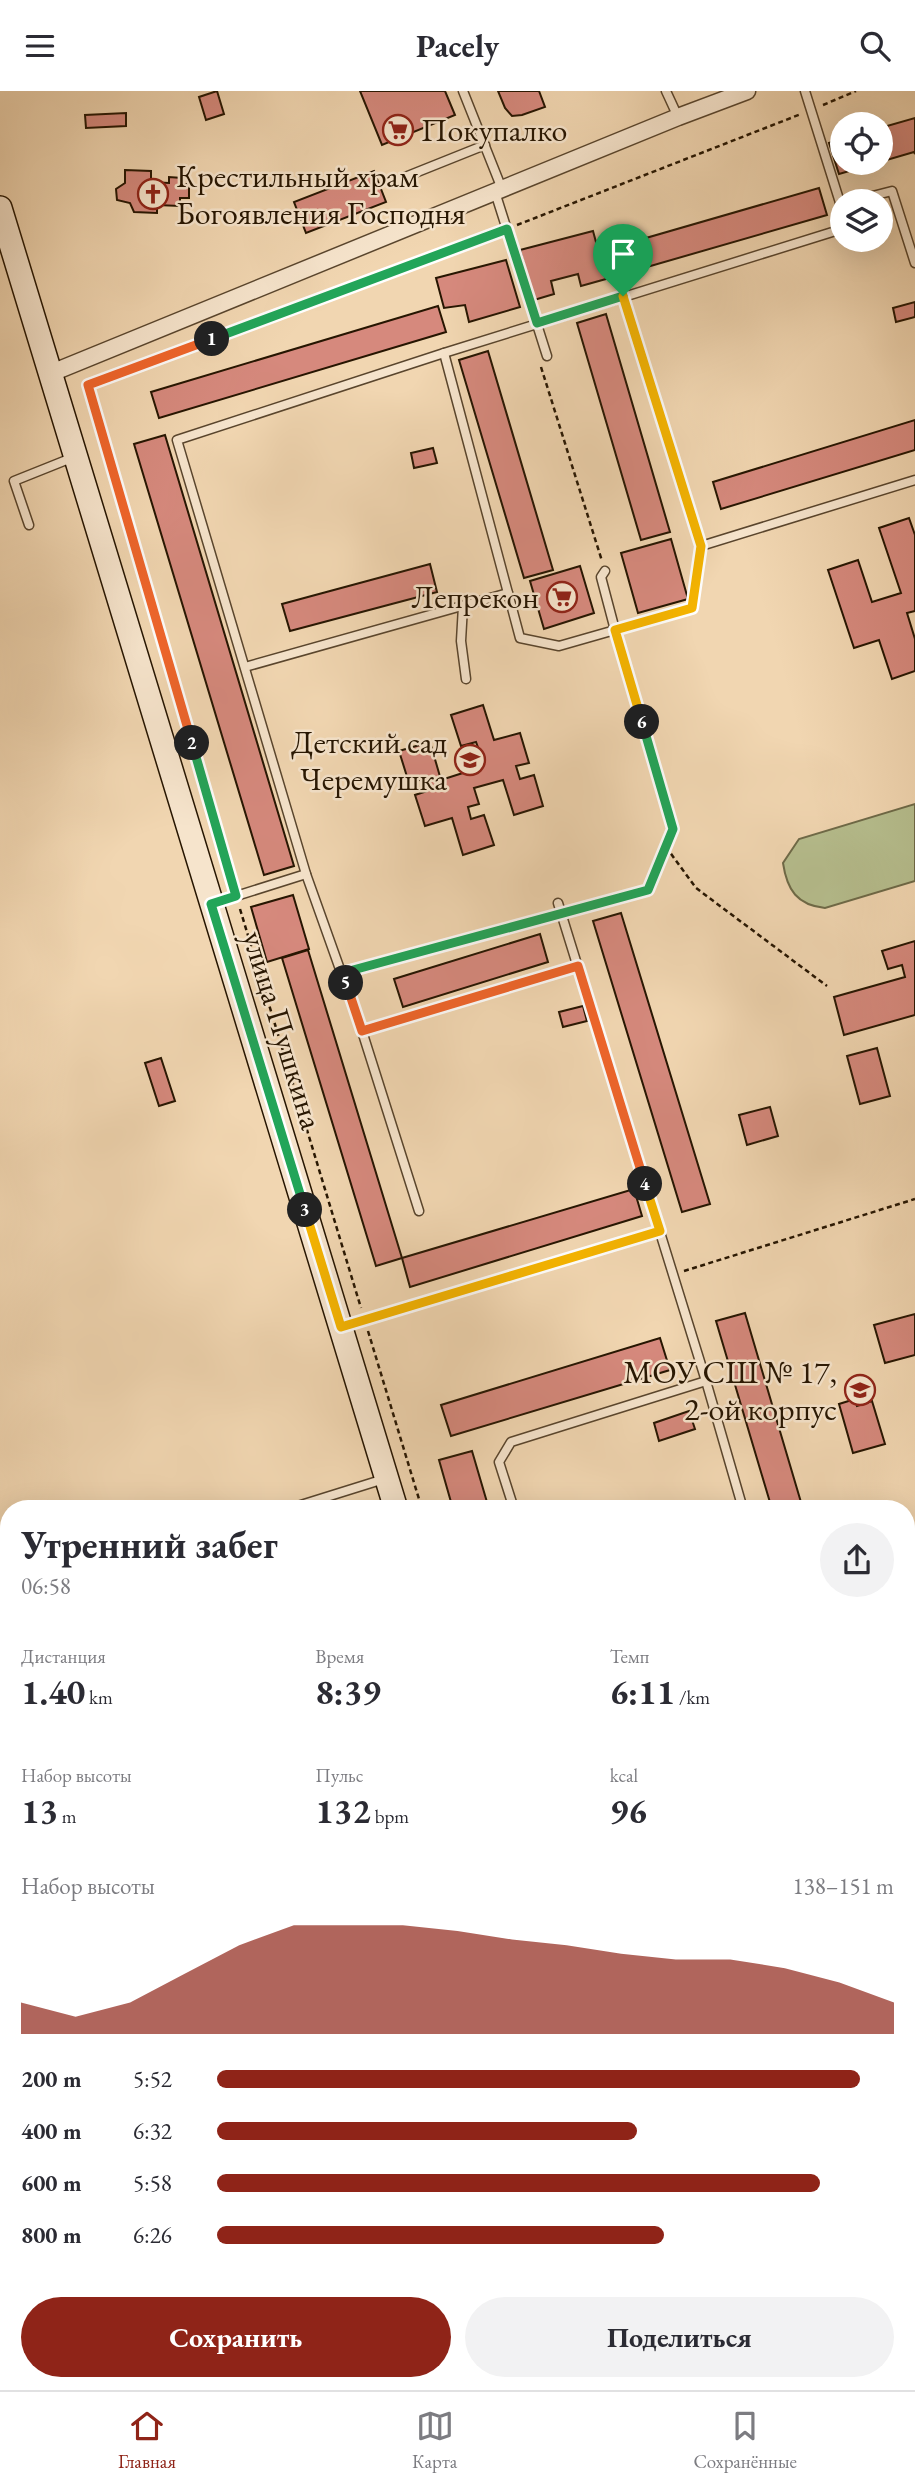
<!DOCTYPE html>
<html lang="ru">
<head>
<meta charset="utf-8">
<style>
	:root { --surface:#fff; --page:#f2f2f3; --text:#2b2b33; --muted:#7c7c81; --line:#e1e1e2; --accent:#8f2418 }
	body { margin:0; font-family:"EB Garamond",serif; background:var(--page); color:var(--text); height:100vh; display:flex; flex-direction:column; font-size:26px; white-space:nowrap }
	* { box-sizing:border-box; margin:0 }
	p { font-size:23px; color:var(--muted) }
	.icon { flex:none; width:38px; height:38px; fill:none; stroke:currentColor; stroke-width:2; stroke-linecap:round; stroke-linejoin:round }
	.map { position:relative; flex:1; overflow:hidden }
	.side { position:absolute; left:0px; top:1409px; width:915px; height:891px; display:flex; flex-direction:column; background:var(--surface); border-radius:28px 28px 0 0; box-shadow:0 7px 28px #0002 }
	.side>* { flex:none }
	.controls { position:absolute; left:830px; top:21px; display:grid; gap:14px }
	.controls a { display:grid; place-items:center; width:63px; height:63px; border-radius:50%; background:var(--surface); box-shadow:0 7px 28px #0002; font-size:35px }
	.pin { position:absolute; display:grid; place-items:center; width:60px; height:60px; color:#fff; margin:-72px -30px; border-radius:50% 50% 50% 0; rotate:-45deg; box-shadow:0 0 7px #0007 }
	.pin .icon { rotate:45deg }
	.km { position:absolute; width:35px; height:35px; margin:-18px; border-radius:50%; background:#222; color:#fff; font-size:19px; line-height:35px; text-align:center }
	.round { display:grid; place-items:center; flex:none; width:74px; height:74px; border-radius:37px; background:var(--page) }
	.overview { display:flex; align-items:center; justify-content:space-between; height:119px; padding:0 21px }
	h1 { font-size:38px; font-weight:700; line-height:52px }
	.figures { display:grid; grid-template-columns:repeat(3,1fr); gap:10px; height:119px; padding:7px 21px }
	.figures div { display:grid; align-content:center }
	.figures b { font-size:35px; font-weight:700 }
	.figures small { font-size:19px; font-weight:400 }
	.figures p { font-size:19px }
	.chart { height:196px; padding:14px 21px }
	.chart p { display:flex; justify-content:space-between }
	.chart svg { width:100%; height:126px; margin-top:7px; fill:var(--accent); opacity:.7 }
	.primary-button { display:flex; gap:14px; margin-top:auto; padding:14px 21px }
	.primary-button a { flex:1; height:80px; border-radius:42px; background:var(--accent); color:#fff; font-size:28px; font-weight:700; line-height:80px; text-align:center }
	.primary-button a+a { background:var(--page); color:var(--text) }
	ul { padding:0 21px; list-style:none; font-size:23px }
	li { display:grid; grid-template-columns:112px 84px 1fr; align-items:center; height:52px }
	li i { height:18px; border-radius:9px; background:var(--accent) }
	header { display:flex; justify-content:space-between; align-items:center; height:91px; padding:0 21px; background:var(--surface); font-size:32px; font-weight:700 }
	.tab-bar { display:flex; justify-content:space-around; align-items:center; height:98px; border-top:2px solid var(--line); background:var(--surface); font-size:19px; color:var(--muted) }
	.tab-bar a { display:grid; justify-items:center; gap:4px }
	.tab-bar .on { color:var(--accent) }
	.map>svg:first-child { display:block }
</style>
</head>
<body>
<header><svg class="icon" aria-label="menu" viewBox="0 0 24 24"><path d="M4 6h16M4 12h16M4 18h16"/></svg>Pacely<svg class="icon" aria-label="search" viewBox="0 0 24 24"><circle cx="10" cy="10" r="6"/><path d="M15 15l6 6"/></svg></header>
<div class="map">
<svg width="915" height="2299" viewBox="0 0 915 2299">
	<rect width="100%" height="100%" fill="#f1d6b1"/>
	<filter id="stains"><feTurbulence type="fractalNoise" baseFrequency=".00286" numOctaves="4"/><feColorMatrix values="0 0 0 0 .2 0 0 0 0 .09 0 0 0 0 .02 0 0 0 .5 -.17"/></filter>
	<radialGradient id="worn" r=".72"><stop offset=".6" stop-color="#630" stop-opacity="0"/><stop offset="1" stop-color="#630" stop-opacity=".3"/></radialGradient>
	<!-- green -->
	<g fill="#b6be8e" stroke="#6e6a48" stroke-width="2">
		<path d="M915,713V790L825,817C797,814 787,799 783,772L799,748Z"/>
		<path d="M9,2213V2291H565L567,2299H0V2216Z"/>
		<path d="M915,2213V2299H680L677,2291H906L907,2215Z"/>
	</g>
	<!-- building -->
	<g fill="#d6897d" stroke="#261501" stroke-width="2">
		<path d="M217,0L224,23L206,29L199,6Z"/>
		<path d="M360,0H445L455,24L382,54Z"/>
		<path d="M498,0H539L545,16L522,24L512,25L505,17Z"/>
		<path d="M126,22V35L86,37L85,24Z"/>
		<path d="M915,27V63L914,61L880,71V37Z"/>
		<path d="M842,48V72H877L839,83L829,52Z"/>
		<path d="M125,79L151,80V91L169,92V86L182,87V93H189V107H180V115L157,114V122L134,121L130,112L117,109L116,98L125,92Z"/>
		<path d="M374,80L386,111L306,142L294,111Z"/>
		<path d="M819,97L827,124L609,187L601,160Z"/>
		<path d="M593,140L606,188L581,195L578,183L551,190L554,203L534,209L520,159Z"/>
		<path d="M506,169L520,216L469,231L465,214L444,217L436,187Z"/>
		<path d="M915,211V226L896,231L893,217Z"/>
		<path d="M438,215L446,241L159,327L151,301Z"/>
		<path d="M606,223L670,441L641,449L577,232Z"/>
		<path d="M488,260L553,479L524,487L459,269Z"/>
		<path d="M915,329V359L721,418L713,391Z"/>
		<path d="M165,344L294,775L264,784L134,353Z"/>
		<path d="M433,357L437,372L414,377L411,362Z"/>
		<path d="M909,427L915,444V520L907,522L915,548V580L892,588L879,549L854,557L828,479L858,469L872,511L901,502L879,437Z"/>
		<path d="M671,448L688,508L638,522L621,462Z"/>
		<path d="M430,473L437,501L290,540L282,513Z"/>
		<path d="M580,475L594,522L544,538L530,490Z"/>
		<path d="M483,614L494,649L520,642L529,672L516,675L520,688L534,684L543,715L514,724L503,689L474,697L479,713L468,716L471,728L484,724L494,754L463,764L452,727L425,735L415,704L427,700L423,688L409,692L399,660L430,651L441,689L469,680L465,667L480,662L476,651L461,655L451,624Z"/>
		<path d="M293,804L309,858L267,871L251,816Z"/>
		<path d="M621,822L710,1113L682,1121L593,830Z"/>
		<path d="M540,843L548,871L403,916L394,888Z"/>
		<path d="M915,850V924L844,944L834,906L905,886L902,874L888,878L882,860Z"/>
		<path d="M308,859L402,1167L376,1175L282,867Z"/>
		<path d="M583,915L587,930L563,936L559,921Z"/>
		<path d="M877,957L890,1005L860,1013L847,965Z"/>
		<path d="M161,967L175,1010L159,1015L145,972Z"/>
		<path d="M770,1016L778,1045L747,1054L739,1024Z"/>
		<path d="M634,1098L642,1125L410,1196L402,1167Z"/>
		<path d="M745,1222L803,1418H772L716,1230Z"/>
		<path d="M915,1223V1264L885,1272L874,1234Z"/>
		<path d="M660,1247L670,1279L451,1345L441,1314Z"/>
		<path d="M855,1308L857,1315L872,1310L885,1353L853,1362L839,1313Z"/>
		<path d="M689,1320L695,1338L659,1350L654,1332Z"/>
		<path d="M472,1360L489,1418H453L439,1369Z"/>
		<path d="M9,1550V1774L4,1775L0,1763V1552Z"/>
		<path d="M915,1772V1800L906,1803V1775Z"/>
		<path d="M8,1891L9,1989L0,1992V1893Z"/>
		<path d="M915,2020V2048L906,2051V2022Z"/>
		<path d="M0,2052L6,2072L9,2071V2104L0,2107Z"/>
		<path d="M9,2111V2193L0,2195V2114Z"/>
	</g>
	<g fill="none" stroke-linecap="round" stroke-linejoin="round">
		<!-- lane casing -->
		<g stroke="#59452d" stroke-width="11">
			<g id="lane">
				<path d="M463,0L502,98"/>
				<path d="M666,0L678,26"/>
				<path d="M805,0L842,118"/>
				<path d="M400,88L485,54"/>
				<path d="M495,101L547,265"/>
				<path d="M853,110L892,100L915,172"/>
				<path d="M623,205L701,455L915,389"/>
				<path d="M444,262L520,547L559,555L692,517L701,455"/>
				<path d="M29,434L14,390L74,366"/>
				<path d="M605,480L601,486L615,539"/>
				<path d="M463,515L461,550L466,588"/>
				<path d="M245,576L508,502"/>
				<path d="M214,812L306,783"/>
				<path d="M558,812L706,1290"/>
				<path d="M362,940L578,875"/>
				<path d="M419,1120L362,940L306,783L177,349L444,262L842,138"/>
				<path d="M344,1235L660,1140"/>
				<path d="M288,1418L384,1388"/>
				<path d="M514,1418L499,1371L511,1351L706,1290L743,1418"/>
				<path d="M0,1520L9,1516"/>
				<path d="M906,1829L915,1827"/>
				<path d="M906,2068L915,2065"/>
				<path d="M601,2291H613"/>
			</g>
		</g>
		<!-- street casing -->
		<g stroke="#59452d" stroke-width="19">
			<g id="street">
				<path d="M49,283L678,26L747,0"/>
				<path d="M906,2209L915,2206"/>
			</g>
		</g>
		<!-- secondary casing -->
		<g stroke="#261501" stroke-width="26">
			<g id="secondary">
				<path d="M0,117L396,1418"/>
				<path d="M662,2291L665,2299"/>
			</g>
		</g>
		<!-- path -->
		<g stroke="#261501" stroke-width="2.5" stroke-dasharray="5 3.5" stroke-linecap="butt">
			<path d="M823,14L856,0"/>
			<path d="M517,134L801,23"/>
			<path d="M541,276L602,470"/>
			<path d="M666,756L696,797L827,895"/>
			<path d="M233,795L88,294L495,143"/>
			<path d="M240,818L361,1217"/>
			<path d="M574,819L648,799L673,738L618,549"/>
			<path d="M354,879L551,826"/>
			<path d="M684,1180L915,1108"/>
			<path d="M368,1240L422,1418"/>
			<path d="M906,1513L915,1516"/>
			<path d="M906,2166L915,2164"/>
			<path d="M906,2252L915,2249"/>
			<path d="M689,2291L691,2299"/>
			<path d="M743,2299L772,2291"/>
			<path d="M906,2299L915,2291"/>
		</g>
		<!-- lane -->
		<use href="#lane" stroke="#f6e4cc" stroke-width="8"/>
		<!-- street -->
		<use href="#street" stroke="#f6e4cc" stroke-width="16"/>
		<!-- secondary -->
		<use href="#secondary" stroke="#f6e4cc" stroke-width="23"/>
	</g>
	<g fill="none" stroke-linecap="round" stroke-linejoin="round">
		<!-- split-1 casing -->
		<g stroke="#fff" stroke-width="14">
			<path id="split-1" d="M212,248L507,138L537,232L623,205"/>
		</g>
		<!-- split-2 casing -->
		<g stroke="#fff" stroke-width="14">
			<path id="split-2" d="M192,652L88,294L212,248"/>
		</g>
		<!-- split-3 casing -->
		<g stroke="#fff" stroke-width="14">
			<path id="split-3" d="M192,652L236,805L211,813L305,1119"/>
		</g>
		<!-- split-4 casing -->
		<g stroke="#fff" stroke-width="14">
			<path id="split-4" d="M305,1119L341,1236L660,1140L645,1093"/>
		</g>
		<!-- split-5 casing -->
		<g stroke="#fff" stroke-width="14">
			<path id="split-5" d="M346,892L362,940L578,875L645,1093"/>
		</g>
		<!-- split-6 casing -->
		<g stroke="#fff" stroke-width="14">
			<path id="split-6" d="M346,892L342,882L648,799L673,738L642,631"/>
		</g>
		<!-- split-7 casing -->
		<g stroke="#fff" stroke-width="14">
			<path id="split-7" d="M623,205L701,455L692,517L615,539L642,631"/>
		</g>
		<!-- split-1 -->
		<use href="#split-1" stroke="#22a559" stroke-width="9"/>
		<!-- split-2 -->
		<use href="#split-2" stroke="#f0652b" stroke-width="9"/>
		<!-- split-3 -->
		<use href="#split-3" stroke="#22a559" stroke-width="9"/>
		<!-- split-4 -->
		<use href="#split-4" stroke="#f5b400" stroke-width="9"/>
		<!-- split-5 -->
		<use href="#split-5" stroke="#f0652b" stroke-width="9"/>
		<!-- split-6 -->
		<use href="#split-6" stroke="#22a559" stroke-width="9"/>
		<!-- split-7 -->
		<use href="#split-7" stroke="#f5b400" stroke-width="9"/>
	</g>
	<!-- icons -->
	<defs>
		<g id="supermarket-ring" transform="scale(1.575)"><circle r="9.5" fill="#f6e4cc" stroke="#8f2418" stroke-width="1.5"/><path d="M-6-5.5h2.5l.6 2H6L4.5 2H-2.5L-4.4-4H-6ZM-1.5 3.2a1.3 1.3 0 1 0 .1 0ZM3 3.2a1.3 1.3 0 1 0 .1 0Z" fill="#8f2418"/></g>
		<g id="church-ring" transform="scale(1.575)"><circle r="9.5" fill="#f6e4cc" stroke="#8f2418" stroke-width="1.5"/><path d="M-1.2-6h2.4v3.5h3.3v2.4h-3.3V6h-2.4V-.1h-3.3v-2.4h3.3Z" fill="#8f2418"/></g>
		<g id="school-ring" transform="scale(1.575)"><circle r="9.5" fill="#f6e4cc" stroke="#8f2418" stroke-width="1.5"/><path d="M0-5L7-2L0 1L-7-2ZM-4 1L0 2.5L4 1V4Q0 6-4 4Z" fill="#8f2418"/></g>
	</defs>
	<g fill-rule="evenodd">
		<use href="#supermarket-ring" x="398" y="39"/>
		<use href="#church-ring" x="153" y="103"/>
		<use href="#supermarket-ring" x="562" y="506"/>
		<use href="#school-ring" x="470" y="669"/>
		<use href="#school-ring" x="860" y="1299"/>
	</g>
	<g text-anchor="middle" stroke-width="5" stroke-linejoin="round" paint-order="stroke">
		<!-- poi labels -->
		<g font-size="32" fill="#261501" stroke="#f6e4cc" text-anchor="end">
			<text x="421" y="50" text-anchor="start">Покупалко</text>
			<text x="176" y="96" text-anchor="start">Крестильный храм<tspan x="176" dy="37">Богоявления Господня</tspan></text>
			<text x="539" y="517">Лепрекон</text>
			<text x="447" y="662">Детский сад<tspan x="447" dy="37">Черемушка</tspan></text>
			<text x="837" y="1292">МОУ СШ № 17,<tspan x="837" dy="37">2-ой корпус</tspan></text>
		</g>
		<!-- street labels -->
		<g font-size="32" fill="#261501" stroke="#f6e4cc">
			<text transform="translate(283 939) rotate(73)" y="11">улица Пушкина</text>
		</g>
	</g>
	<rect width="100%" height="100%" filter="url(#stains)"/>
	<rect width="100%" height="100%" fill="url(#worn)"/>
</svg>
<div class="controls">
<a><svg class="icon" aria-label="locate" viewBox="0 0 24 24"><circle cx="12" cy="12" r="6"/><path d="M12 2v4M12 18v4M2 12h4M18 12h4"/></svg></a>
<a><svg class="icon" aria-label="layers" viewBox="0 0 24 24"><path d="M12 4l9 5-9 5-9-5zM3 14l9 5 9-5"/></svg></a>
</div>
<div class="pin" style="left:623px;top:205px;background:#1e9e55"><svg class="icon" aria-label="arrive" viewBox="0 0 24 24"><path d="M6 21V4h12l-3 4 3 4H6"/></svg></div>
<b class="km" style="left:212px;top:248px">1</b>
<b class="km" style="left:192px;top:652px">2</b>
<b class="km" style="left:305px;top:1119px">3</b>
<b class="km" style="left:645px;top:1093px">4</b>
<b class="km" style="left:346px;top:892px">5</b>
<b class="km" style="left:642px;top:631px">6</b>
<section class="side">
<div class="overview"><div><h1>Утренний забег</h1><p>06:58</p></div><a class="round"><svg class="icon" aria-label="share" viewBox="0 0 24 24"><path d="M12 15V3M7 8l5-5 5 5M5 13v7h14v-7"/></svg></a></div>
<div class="figures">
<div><p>Дистанция</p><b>1.40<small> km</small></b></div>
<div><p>Время</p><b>8:39</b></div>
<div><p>Темп</p><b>6:11<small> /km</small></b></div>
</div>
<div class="figures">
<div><p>Набор высоты</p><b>13<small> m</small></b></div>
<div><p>Пульс</p><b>132<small> bpm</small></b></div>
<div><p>kcal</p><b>96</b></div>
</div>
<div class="chart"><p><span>Набор высоты</span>138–151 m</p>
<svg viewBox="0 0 160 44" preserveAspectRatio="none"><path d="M0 44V33L10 38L20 33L30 23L40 13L50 6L60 6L70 6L80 8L90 11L100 13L110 16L120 18L130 18L140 21L150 26L160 33V44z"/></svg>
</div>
<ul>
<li><b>200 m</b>5:52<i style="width:95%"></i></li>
<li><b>400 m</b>6:32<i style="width:62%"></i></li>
<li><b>600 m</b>5:58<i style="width:89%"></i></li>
<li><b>800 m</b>6:26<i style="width:66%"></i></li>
</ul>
<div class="primary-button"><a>Сохранить</a><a>Поделиться</a></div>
</section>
</div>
<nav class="tab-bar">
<a class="on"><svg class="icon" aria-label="home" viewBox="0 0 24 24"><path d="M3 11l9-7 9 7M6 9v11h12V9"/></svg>Главная</a>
<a><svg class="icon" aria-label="map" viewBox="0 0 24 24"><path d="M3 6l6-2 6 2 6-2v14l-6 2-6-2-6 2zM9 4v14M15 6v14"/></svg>Карта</a>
<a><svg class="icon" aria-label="saved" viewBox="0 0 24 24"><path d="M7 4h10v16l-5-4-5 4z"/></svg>Сохранённые</a>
</nav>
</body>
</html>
